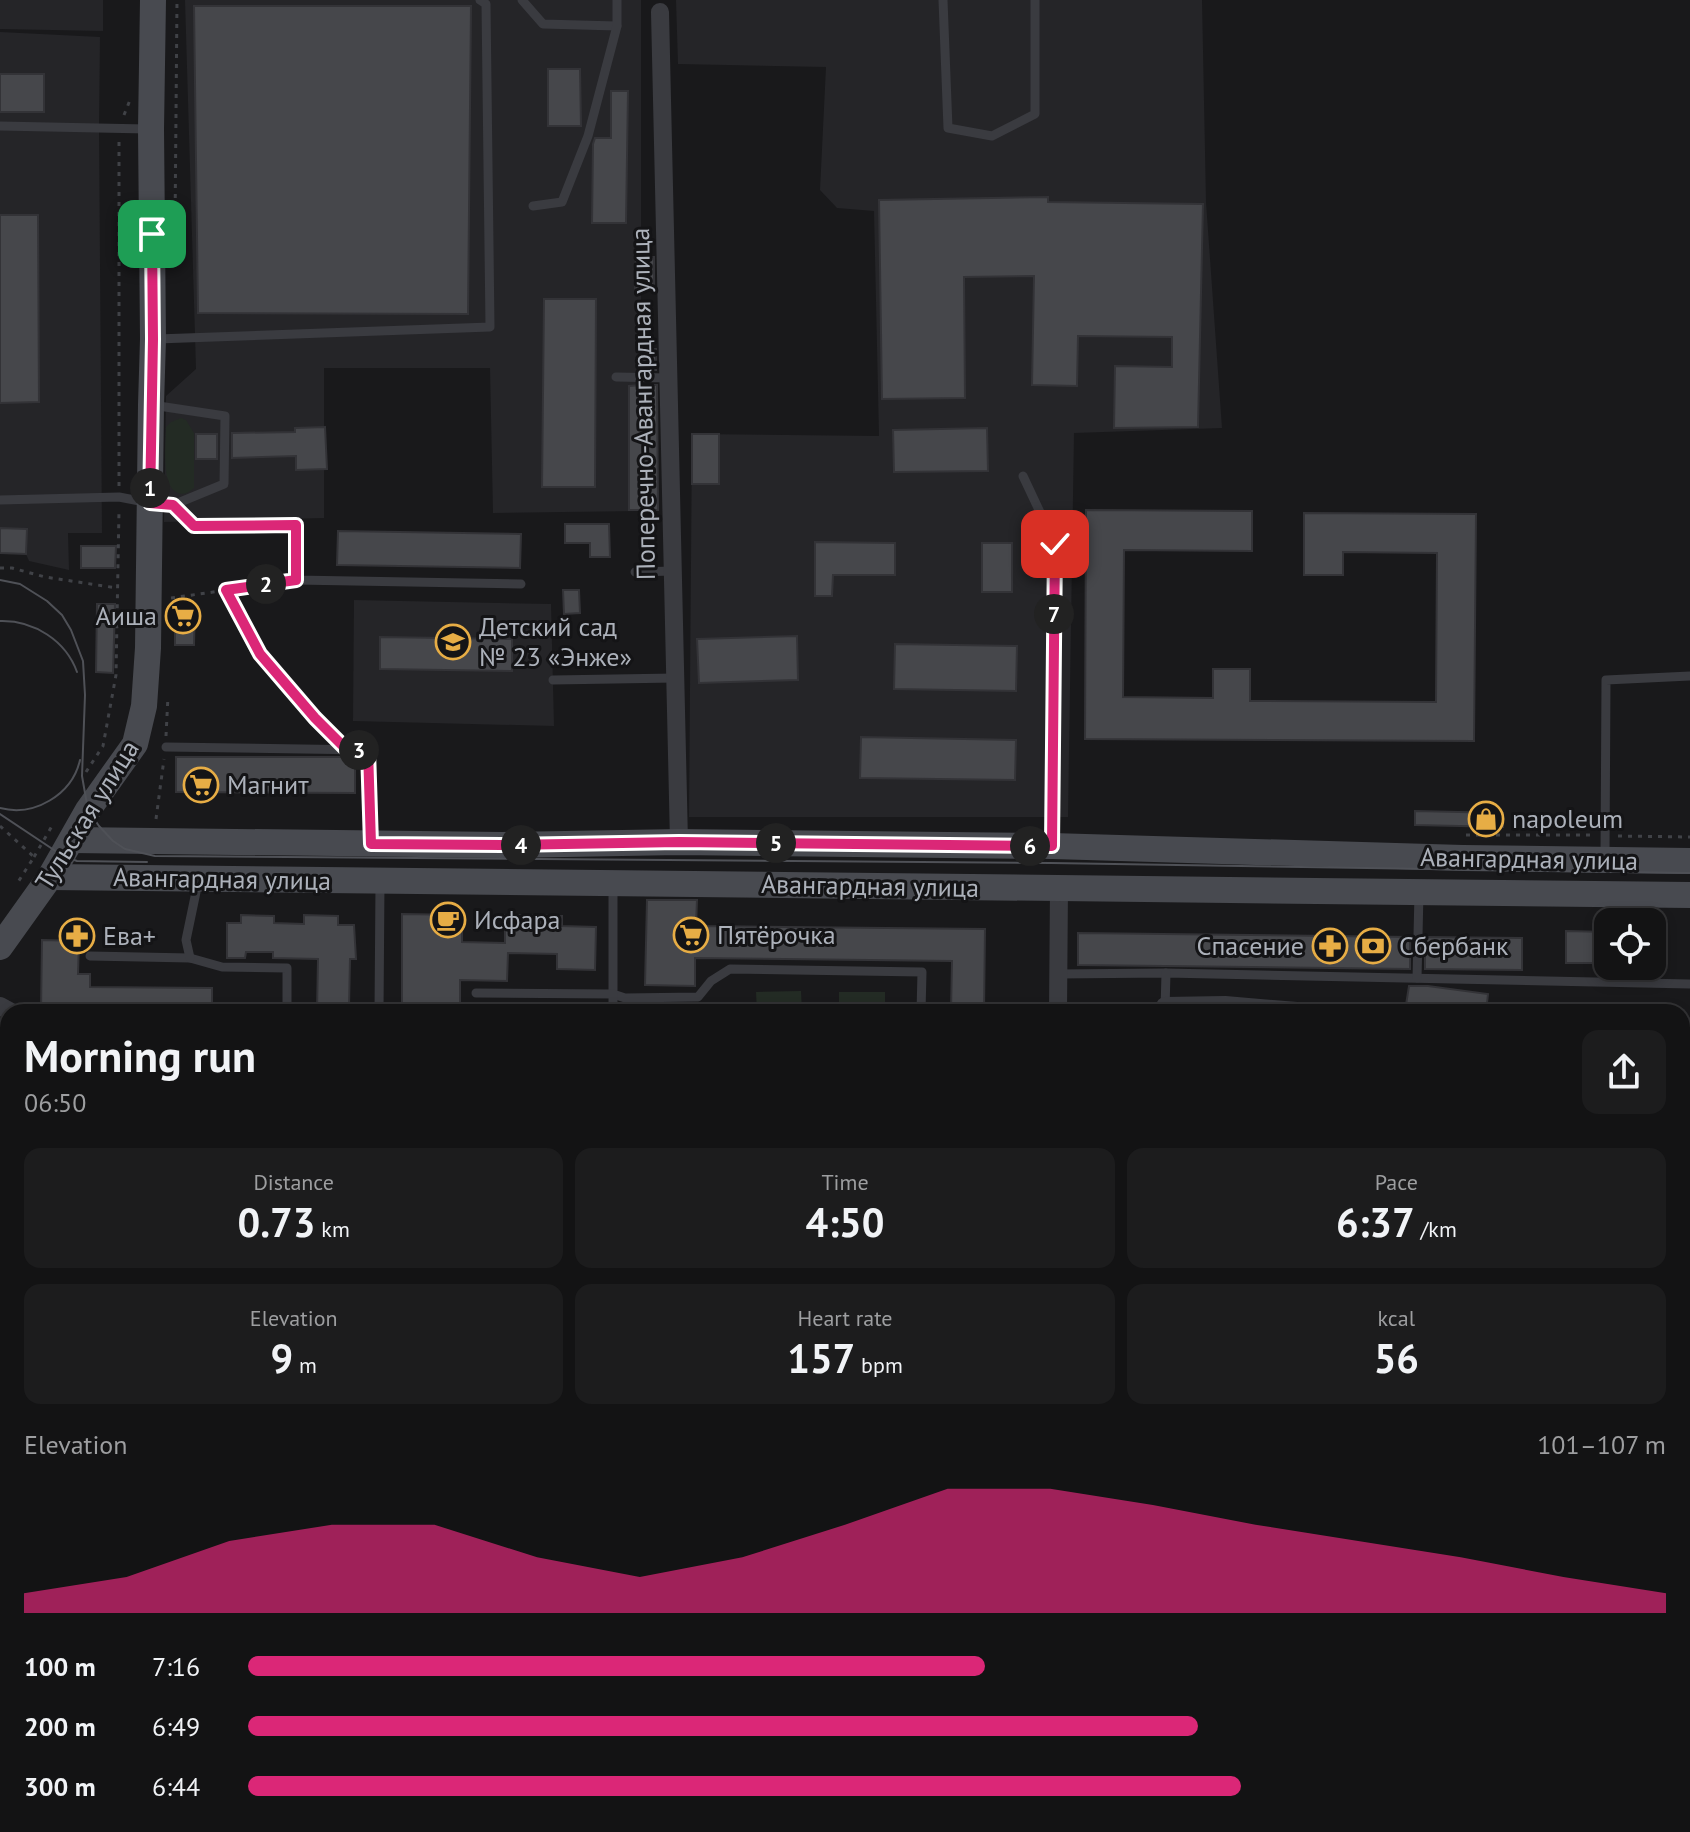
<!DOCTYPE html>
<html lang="en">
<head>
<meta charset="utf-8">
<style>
	:root { --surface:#131314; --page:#1c1c1d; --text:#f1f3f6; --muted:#9d9ea0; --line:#323234; --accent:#db2777 }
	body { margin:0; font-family:"PT Sans",sans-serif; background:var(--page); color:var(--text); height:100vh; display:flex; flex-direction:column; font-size:30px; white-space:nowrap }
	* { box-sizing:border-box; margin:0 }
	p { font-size:26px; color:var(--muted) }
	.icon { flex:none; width:44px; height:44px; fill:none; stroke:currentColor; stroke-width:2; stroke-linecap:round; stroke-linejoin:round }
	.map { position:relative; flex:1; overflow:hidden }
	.details { position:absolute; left:0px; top:1004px; width:1690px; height:828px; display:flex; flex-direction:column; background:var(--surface); border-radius:24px 24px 0 0; box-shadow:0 4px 12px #0003,0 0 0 2px var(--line) }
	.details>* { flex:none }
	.tools { position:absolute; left:1594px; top:908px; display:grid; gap:16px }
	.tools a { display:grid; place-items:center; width:72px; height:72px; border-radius:16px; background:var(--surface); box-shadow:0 4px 12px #0003,0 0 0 2px var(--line); font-size:40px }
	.pin { position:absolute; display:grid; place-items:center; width:68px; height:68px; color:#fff; margin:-34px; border-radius:16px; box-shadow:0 4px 12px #0006 }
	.km { position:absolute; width:40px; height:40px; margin:-20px; border-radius:50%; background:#222; color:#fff; font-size:22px; line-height:40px; text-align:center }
	.round { display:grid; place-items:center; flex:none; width:84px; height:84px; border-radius:16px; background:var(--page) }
	.headline { display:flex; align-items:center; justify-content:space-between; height:136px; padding:0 24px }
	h1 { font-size:44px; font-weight:800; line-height:60px }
	.metrics { display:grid; grid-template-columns:repeat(3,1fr); gap:12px; height:136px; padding:8px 24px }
	.metrics div { display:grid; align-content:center; border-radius:16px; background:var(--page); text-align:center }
	.metrics b { font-size:40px; font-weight:800 }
	.metrics small { font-size:22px; font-weight:400 }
	.metrics p { font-size:22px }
	.chart { height:224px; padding:16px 24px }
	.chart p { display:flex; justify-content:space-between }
	.chart svg { width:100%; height:144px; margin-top:8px; fill:var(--accent); opacity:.7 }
	ul { padding:0 24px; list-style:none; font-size:26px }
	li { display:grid; grid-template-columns:128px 96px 1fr; align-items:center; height:60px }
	li i { height:20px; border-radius:10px; background:var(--accent) }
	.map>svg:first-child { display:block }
</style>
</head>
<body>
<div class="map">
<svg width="1690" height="1832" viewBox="0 0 1690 1832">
	<rect width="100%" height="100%" fill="#19191b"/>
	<!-- built -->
	<g fill="#252528">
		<path d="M0,0H103V31L0,29Z"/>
		<path d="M185,0H641V511L493,513L490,368H324V518L164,522L166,396L196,369Z"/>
		<path d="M676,0H1202L1206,202L1222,428L1074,433L1068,817H689L692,434L879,436L874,211L837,208L820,190L826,67L678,64Z"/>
		<path d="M0,32L100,37L99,128L102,533H68L69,570L29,561L26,554L0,553Z"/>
		<path d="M354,600L551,604L554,726L353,721Z"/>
		<path d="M1682,1099H1690V1357L1682,1356Z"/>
	</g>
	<!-- green -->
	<g fill="#232b24">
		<path d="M181,418L186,420L194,433V488C188,493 183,496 176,492C161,484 166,442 166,427L171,422Z"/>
		<path d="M801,991L802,1012H757L756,992Z"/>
		<rect x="839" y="992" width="46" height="20"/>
		<path d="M0,1026L8,1031V1309L0,1303Z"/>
		<path d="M725,1824H921L916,1832H735Z"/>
	</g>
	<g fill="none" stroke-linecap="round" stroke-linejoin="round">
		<!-- canal -->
		<g stroke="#30383e" stroke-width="18">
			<path d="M0,1331L8,1337"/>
			<path d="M690,1824L703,1832"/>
		</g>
	</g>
	<!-- building -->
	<g fill="#46474b" stroke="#333337" stroke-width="2">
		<path d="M194,6H471L468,314L198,313Z"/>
		<path d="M548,69H580L581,126H548Z"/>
		<rect x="0" y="74" width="44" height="38"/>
		<path d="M611,91H628L626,223H592L593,144L595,138H611Z"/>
		<path d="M1048,197V202L1203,204L1198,427L1114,428L1115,366L1172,367V337L1078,336L1077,386L1032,385L1034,276L964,277L965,398L882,399L879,200Z"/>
		<path d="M0,215H38L39,402L0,403Z"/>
		<path d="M636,257H654V290H635Z"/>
		<path d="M544,299H596L595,487H542Z"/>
		<path d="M643,349H656V370H642Z"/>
		<path d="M642,385H657L658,510H629V386Z"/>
		<path d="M325,427L327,469L296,470V456L232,458V433L295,432V428Z"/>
		<path d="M987,428L988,471L894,472L893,430Z"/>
		<rect x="196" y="434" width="21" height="25"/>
		<rect x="692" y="434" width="27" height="50"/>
		<path d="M1086,510L1252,511V551L1124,550L1123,697L1213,698V669H1250V701L1436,702L1437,553L1343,552V575H1304V513L1476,514L1474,741L1085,739Z"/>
		<path d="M565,524H609L610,557H590V543H565Z"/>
		<path d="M0,528L27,529L26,554L0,553Z"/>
		<path d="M338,531L521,534L520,568L337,565Z"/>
		<path d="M815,542L895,543V575H833L832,596H815Z"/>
		<rect x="982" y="543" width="30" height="49"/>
		<path d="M81,546H116L115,568H81Z"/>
		<path d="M563,590H579L580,613L564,614Z"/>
		<path d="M97,604H115L113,673L96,672Z"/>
		<path d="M175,604H195L194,645H175Z"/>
		<path d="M797,636L798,680L699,683L697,639Z"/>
		<path d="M380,637L512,639V671L380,669Z"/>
		<path d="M895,644L1017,646L1016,691L894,689Z"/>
		<path d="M861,737L1016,740L1015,780L860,778Z"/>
		<path d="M176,757H355V793L176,792Z"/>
		<path d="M1415,811L1503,813V827L1415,825Z"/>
		<path d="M647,900H697L696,926L985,929L984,1012H951L952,961L695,958V986L645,985Z"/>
		<path d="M402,914L462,915V942L505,943V915L562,916V926L596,927L595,970L557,969V954L508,953L507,981L460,980V1012H402Z"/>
		<path d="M241,915L274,916V923L304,924V915L338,916V925H354L356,959H350L349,1008H344V1012H317L318,959L273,958V952H246L245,958H227V923H241Z"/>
		<path d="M1566,931L1608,932V963H1566Z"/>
		<path d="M1078,933L1410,937V969L1078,965Z"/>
		<path d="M1425,937L1522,938V970L1425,969Z"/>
		<path d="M42,940L79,941L78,974H90V987L212,988V1012H41Z"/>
		<path d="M1409,986H1428L1488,994L1486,1012H1441L1406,1005Z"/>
	</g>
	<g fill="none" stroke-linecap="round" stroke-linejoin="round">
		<!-- path -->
		<g stroke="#404247" stroke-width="3" stroke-dasharray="4 6" stroke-linecap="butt">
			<path d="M124,115L130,100"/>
			<path d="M119,142V486"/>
			<path d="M175,228L177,0"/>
			<path d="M0,568H12L45,577L117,588"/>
			<path d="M226,590L260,654L334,737"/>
			<path d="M171,598L284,582"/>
			<path d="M166,736L168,696"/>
			<path d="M86,772L103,746L116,675L119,510"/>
			<path d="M156,819L164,759"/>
			<path d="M0,826L34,857L18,882"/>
			<path d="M1466,835H1594"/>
			<path d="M1618,836L1690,837"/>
			<path d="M34,857L52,826"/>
			<path d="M1682,1739L1690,1743"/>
			<path d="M1682,1802L1690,1816"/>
			<path d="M1624,1824V1832"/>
			<path d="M1673,1832L1690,1826"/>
		</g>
		<!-- service -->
		<g stroke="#3a3b40" stroke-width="9">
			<path d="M522,0L543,24L617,26"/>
			<path d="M943,0L948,128L992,136L1035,114V0"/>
			<path d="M0,126L147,129"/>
			<path d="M533,206L562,202L588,136L617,26V0"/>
			<path d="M157,339L490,327L486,4L480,0"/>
			<path d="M616,377L668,378"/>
			<path d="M152,405L225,416L224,484L173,505"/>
			<path d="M1023,476L1055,544L1052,842"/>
			<path d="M0,500L119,497L150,503L173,505L194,526L296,525V580L521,584"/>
			<path d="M635,572L673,571"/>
			<path d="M553,680L675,678"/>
			<path d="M166,747L368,750L370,841"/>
			<path d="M1605,856L1606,680L1690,676"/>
			<path d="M613,887V994L625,998L698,997L711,981L730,969L922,972L921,1012"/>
			<path d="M90,956L190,958L222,967L287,968V1012"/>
			<path d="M190,958L186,940L196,892V882"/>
			<path d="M1058,974L1166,973L1690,984"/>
			<path d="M1417,978L1419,893"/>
			<path d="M476,993L613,994V1012"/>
			<path d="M1165,1009L1166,973"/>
			<path d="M379,1012L380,883"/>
			<path d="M1682,1156L1690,1153"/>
			<path d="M0,1207L8,1212"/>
			<path d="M1682,1288H1690"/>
			<path d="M1143,1832L1147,1824"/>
		</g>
		<!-- minor -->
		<g stroke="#3a3b40" stroke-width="18">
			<path d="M660,12L679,842"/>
			<path d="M0,1006L11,1012"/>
			<path d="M1165,1006L1225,1005L1309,1012"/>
			<path d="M1058,1012L1059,887"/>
			<path d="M1682,1076L1690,1078"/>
			<path d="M1682,1461L1690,1462"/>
			<path d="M0,1475L8,1479"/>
			<path d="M1682,1636L1690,1639"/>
			<path d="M0,1649L8,1635"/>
			<path d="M0,1682L8,1687"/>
			<path d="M233,1824L246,1832"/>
			<path d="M558,1824L572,1832"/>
			<path d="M260,1832L267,1824"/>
			<path d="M460,1832L465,1824"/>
			<path d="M932,1832L938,1824"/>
		</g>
		<!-- secondary -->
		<g stroke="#484a50" stroke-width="26">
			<path d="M72,840L502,845L679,842L1052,846L1463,858L1690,861"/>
			<path d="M50,877L1690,895"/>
			<path d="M0,947L50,877L88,810L135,744L144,706L148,648L151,405L153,339L151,129L153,0"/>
		</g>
		<!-- tram -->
		<g stroke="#4f5157" stroke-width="2">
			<path d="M0,580L20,584L47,601L62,615L71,630L83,661L85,695L82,776L88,810L99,826L113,841L125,849L155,856L1051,863L1690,873"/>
			<path d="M0,621C34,620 66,641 77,672"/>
			<path d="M0,808C34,817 72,795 80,760"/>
			<path d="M0,814L63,856L77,861L147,862"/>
		</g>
	</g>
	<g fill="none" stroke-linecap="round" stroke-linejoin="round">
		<!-- route casing -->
		<g stroke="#fff" stroke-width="16">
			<path id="route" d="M152,234L153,339L150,503L173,505L194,526L296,525V580L226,590L260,654L315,718L346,749L368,750L371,844L502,845L679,842L1052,846L1055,544"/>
		</g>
		<!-- route -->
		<use href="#route" stroke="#db2777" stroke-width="10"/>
	</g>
	<!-- icons -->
	<defs>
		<g id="supermarket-ring" transform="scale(1.8)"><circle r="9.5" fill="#141416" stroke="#e7ad45" stroke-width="1.5"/><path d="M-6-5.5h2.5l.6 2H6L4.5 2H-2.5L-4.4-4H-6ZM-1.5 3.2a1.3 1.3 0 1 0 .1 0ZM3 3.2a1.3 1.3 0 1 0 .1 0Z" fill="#e7ad45"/></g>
		<g id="school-ring" transform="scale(1.8)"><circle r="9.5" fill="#141416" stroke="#e7ad45" stroke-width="1.5"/><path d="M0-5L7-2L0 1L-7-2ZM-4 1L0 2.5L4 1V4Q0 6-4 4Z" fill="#e7ad45"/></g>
		<g id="shop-ring" transform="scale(1.8)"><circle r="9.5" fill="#141416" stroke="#e7ad45" stroke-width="1.5"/><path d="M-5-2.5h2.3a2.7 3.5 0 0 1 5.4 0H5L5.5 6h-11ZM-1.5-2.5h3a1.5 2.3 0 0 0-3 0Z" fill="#e7ad45"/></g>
		<g id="cafe-ring" transform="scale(1.8)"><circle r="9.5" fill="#141416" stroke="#e7ad45" stroke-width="1.5"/><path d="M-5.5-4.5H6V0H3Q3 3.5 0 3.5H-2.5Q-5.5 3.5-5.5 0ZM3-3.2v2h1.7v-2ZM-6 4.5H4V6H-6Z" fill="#e7ad45"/></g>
		<g id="pharmacy-ring" transform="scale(1.8)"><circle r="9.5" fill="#141416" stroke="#e7ad45" stroke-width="1.5"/><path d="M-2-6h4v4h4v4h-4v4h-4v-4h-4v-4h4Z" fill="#e7ad45"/></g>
		<g id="bank-ring" transform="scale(1.8)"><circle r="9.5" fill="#141416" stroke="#e7ad45" stroke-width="1.5"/><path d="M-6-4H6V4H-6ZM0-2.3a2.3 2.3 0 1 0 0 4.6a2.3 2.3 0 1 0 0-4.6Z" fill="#e7ad45"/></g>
	</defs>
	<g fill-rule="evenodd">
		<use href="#supermarket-ring" x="183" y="616"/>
		<use href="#school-ring" x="453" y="642"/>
		<use href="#supermarket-ring" x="201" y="785"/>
		<use href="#shop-ring" x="1486" y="819"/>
		<use href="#cafe-ring" x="448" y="920"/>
		<use href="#supermarket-ring" x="691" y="935"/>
		<use href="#pharmacy-ring" x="77" y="936"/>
		<use href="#pharmacy-ring" x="1330" y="946"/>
		<use href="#bank-ring" x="1373" y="946"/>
	</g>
	<g text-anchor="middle" stroke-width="6" stroke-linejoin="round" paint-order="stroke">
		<!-- street labels -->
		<g font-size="26" fill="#acb1ba" stroke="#141416">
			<text transform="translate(643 404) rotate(-91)" y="9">Поперечно-Авангардная улица</text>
			<text transform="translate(87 815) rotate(-58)" y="9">Тульская улица</text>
			<text transform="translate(1529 859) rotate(1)" y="9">Авангардная улица</text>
			<text transform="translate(222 879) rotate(1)" y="9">Авангардная улица</text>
			<text transform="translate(870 886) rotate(1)" y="9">Авангардная улица</text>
		</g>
		<!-- poi labels -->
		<g font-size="26" fill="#acb1ba" stroke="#141416" text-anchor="start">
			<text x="157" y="625" text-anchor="end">Аиша</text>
			<text x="479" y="636">Детский сад<tspan x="479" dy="30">№ 23 «Энже»</tspan></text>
			<text x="227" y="794">Магнит</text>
			<text x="1512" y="828">napoleum</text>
			<text x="474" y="929">Исфара</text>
			<text x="717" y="944">Пятёрочка</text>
			<text x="103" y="945">Ева+</text>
			<text x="1304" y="955" text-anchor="end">Спасение</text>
			<text x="1399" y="955">Сбербанк</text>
		</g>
	</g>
</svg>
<div class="tools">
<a><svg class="icon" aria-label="locate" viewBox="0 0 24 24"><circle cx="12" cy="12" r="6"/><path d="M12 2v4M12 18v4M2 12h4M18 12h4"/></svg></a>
</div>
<div class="pin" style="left:152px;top:234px;background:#1e9e55"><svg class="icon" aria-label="arrive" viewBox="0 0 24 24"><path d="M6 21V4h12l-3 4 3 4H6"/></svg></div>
<div class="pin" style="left:1055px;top:544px;background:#d93025"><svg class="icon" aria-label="check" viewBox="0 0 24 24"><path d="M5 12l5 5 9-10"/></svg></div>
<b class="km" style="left:150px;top:488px">1</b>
<b class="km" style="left:266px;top:584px">2</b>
<b class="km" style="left:359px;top:750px">3</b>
<b class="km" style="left:521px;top:845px">4</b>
<b class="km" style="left:776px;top:843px">5</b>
<b class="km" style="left:1030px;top:846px">6</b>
<b class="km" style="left:1054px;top:614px">7</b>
<section class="details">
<div class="headline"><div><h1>Morning run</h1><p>06:50</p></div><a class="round"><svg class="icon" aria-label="share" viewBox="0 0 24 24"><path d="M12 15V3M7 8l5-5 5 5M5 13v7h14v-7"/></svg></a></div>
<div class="metrics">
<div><p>Distance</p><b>0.73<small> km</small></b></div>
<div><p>Time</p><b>4:50</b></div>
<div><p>Pace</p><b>6:37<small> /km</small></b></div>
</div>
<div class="metrics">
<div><p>Elevation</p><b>9<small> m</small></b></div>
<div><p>Heart rate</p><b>157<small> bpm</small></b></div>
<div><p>kcal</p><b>56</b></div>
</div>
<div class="chart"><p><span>Elevation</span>101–107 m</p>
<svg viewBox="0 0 160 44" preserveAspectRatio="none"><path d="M0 44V38L10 33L20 22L30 17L40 17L50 27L60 33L70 27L80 17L90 6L100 6L110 11L120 17L130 22L140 27L150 33L160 38V44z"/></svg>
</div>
<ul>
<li><b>100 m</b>7:16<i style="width:52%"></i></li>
<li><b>200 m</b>6:49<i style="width:67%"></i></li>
<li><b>300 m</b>6:44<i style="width:70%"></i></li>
</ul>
</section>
</div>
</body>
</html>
